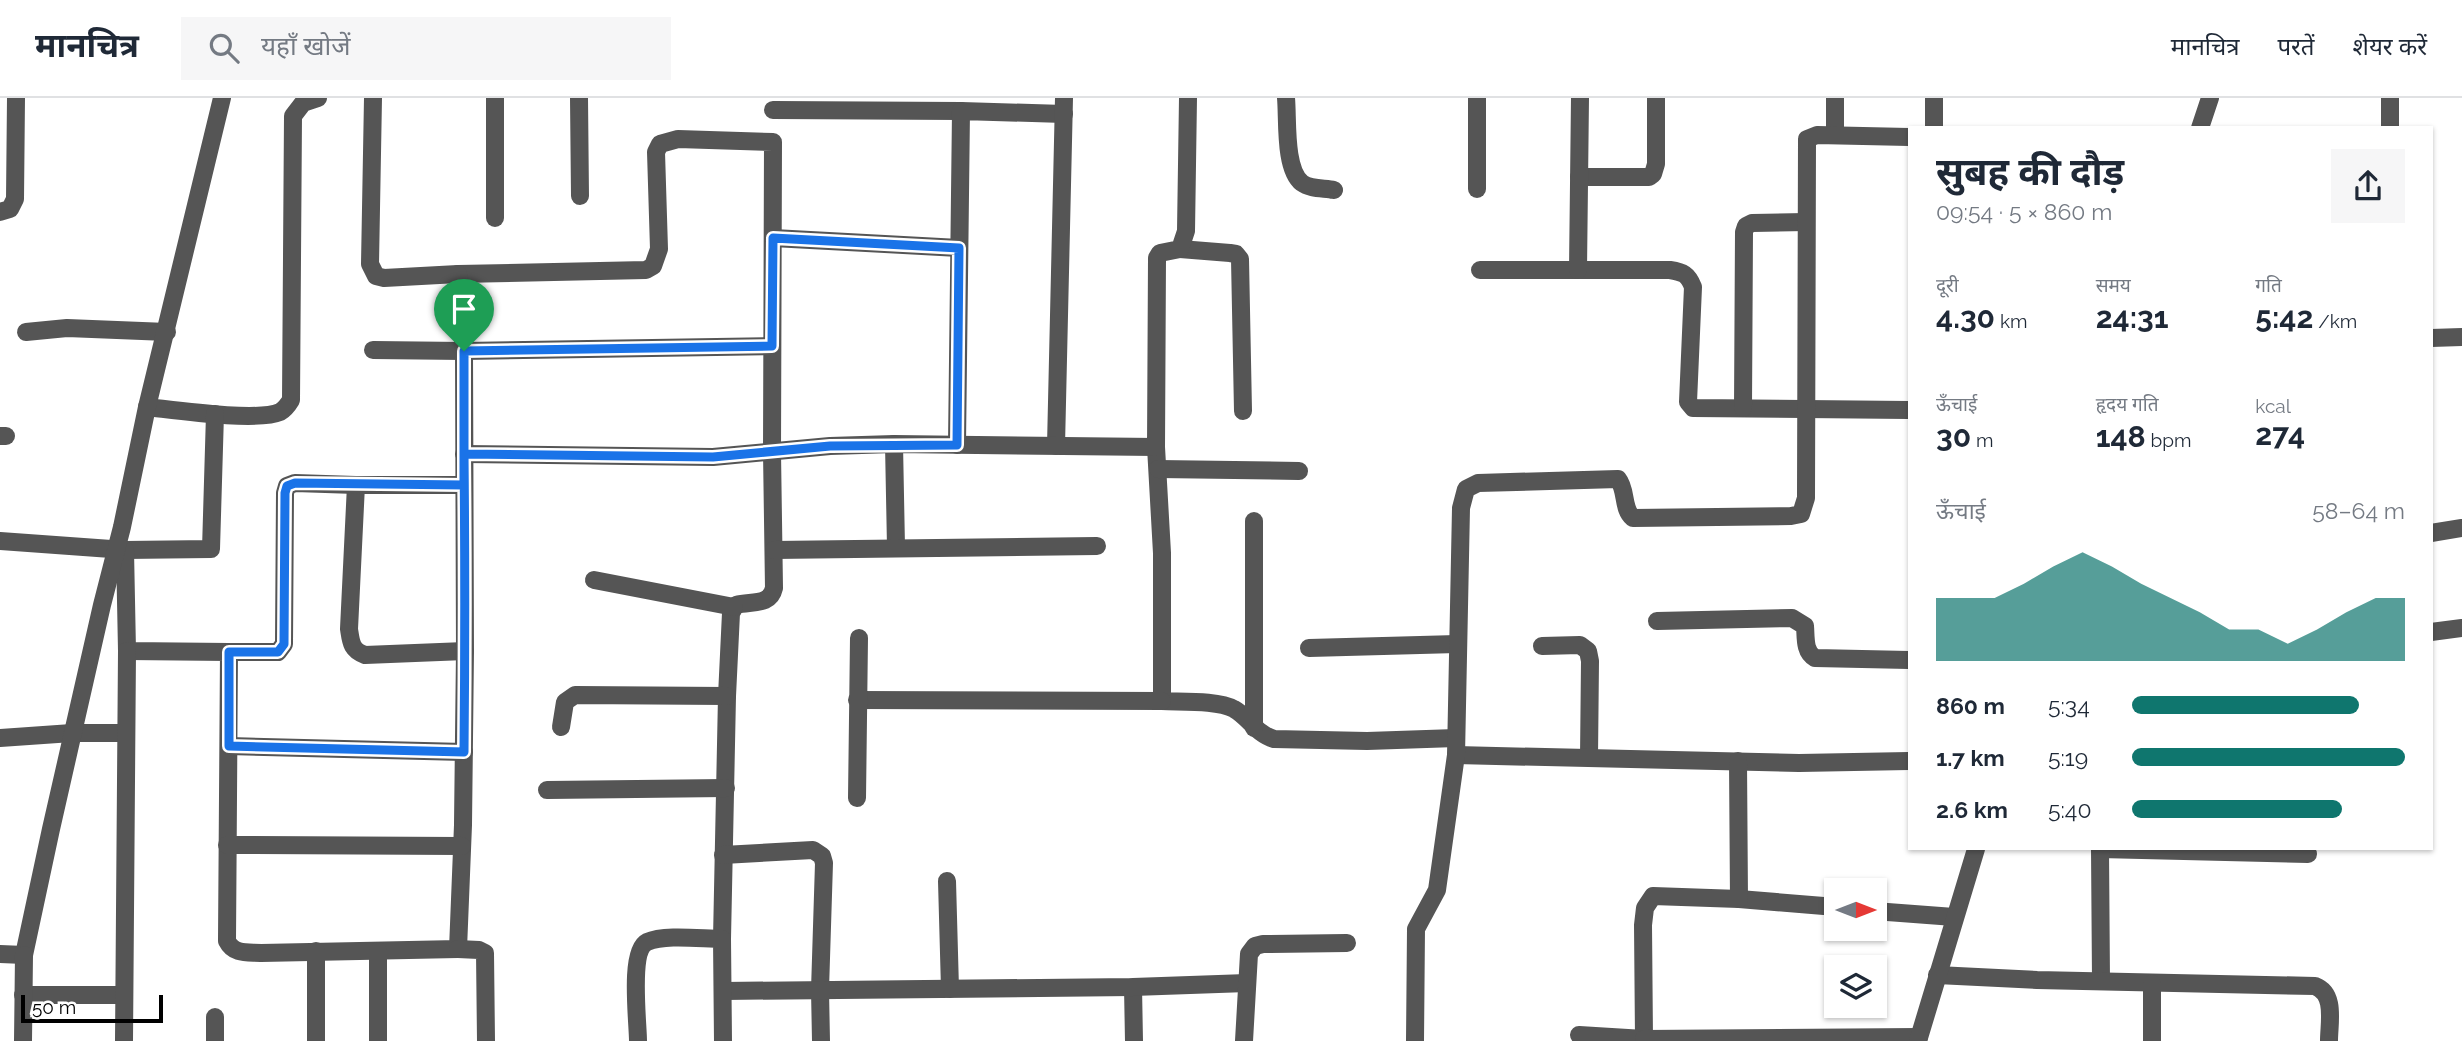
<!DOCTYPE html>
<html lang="hi">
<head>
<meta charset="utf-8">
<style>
	:root { --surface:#fff; --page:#f6f6f7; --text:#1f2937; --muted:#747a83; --line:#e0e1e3; --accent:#0f766e }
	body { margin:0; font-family:Raleway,"Noto Sans Devanagari",sans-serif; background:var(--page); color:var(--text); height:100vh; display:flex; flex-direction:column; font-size:26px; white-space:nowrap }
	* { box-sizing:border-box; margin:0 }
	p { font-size:23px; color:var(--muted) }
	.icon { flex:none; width:38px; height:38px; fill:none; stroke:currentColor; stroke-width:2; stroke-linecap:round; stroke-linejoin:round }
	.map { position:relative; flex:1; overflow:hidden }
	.side { position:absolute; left:1908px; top:28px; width:525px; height:724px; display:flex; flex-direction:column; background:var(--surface); border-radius:0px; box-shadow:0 2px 5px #0004 }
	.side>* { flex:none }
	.needle { width:46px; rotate:90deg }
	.controls { position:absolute; left:1824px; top:780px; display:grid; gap:14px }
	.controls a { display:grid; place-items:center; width:63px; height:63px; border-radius:0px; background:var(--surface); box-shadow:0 2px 5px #0004; font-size:35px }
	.scale { position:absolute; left:21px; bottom:18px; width:142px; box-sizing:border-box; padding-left:7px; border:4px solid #000; border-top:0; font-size:19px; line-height:24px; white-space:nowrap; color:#000; -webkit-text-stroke:5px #fff; paint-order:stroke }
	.pin { position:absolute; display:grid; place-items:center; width:60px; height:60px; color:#fff; margin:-72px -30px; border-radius:50% 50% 50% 0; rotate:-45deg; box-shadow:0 0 7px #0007 }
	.pin .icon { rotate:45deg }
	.round { display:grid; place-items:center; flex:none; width:74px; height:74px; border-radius:0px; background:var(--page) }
	.head { display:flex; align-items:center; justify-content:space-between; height:119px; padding:0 28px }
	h1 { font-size:38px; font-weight:700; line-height:52px }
	.metrics { display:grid; grid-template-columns:repeat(3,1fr); gap:10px; height:119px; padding:7px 28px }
	.metrics div { display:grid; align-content:center }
	.metrics b { font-size:30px; font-weight:700 }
	.metrics small { font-size:19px; font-weight:400 }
	.metrics p { font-size:19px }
	.chart { height:196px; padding:14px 28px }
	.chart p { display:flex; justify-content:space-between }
	.chart svg { width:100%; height:126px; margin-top:7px; fill:var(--accent); opacity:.7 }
	ul { padding:0 28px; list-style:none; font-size:23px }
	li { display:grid; grid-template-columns:112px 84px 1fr; align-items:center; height:52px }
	li i { height:18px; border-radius:9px; background:var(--accent) }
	header { display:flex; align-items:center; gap:42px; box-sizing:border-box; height:98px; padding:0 35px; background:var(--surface); border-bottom:2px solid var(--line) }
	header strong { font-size:33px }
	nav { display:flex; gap:38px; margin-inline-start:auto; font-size:24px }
	.search { width:490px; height:63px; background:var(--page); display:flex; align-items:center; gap:18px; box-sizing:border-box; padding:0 24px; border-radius:0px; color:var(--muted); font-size:26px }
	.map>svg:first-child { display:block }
</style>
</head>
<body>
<header>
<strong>मानचित्र</strong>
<div class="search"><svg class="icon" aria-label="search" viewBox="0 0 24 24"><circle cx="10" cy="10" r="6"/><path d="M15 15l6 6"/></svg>यहाँ खोजें</div>
<nav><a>मानचित्र</a><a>परतें</a><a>शेयर करें</a></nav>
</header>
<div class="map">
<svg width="2462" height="943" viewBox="0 0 2462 943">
	<rect width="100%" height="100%" fill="#fff"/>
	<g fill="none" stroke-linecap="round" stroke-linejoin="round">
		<!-- minor -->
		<g stroke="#555" stroke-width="18">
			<path d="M579,0L580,98"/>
			<path d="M1286,0C1288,21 1284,71 1302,85C1310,91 1325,90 1334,92"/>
			<path d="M1477,0V91"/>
			<path d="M1835,0V37"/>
			<path d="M773,12L961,13"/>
			<path d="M1934,30V0"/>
			<path d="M2200,30L2210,0"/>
			<path d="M2390,30V0"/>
			<path d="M1579,79H1649L1653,76L1656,66V0"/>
			<path d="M0,114L10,111L15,101L16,0"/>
			<path d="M495,120V0"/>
			<path d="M773,140L959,150"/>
			<path d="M1180,151L1230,155L1236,156L1240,161L1243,313"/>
			<path d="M1480,172H1670C1683,174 1688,176 1693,189L1688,304L1693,310L1909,312"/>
			<path d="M1578,172L1580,0"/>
			<path d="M458,176L646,172L653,168L659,151L656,54L660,46L678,41L773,44L772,354L774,490C770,508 752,503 736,507L731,515L727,598L722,841"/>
			<path d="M26,234L67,230L167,234"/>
			<path d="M2431,240L2462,239"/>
			<path d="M373,252L464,253L772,248"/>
			<path d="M147,309C175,312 257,324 280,314C285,311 288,307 291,302L293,18L303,5L318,0"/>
			<path d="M1743,310L1744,134L1746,128L1752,125L1806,124"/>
			<path d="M0,338H6"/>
			<path d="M894,346L896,449"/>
			<path d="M957,347L961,13L1064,16"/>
			<path d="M1056,348L1064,0"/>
			<path d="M1156,349L1162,455V603C1181,604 1218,602 1234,611C1249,619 1256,636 1274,641L1367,643L1456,640"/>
			<path d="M464,356L713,359L830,348L894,346L1156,349L1157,160L1160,155L1180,151L1186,133L1188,0"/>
			<path d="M1158,371L1299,373"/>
			<path d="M464,387H356L349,531C351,544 351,552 365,557L465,553"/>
			<path d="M1254,423V630"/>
			<path d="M2431,435L2462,430"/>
			<path d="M0,443L125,452L211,451L215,316"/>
			<path d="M125,452L127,553L229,554L227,843C234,857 248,854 261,855L458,851L463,727L465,553L464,253L458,176L384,180L376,178L370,166L373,0"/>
			<path d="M774,452L1097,448"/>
			<path d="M594,482L734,509"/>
			<path d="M1657,523L1792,520L1805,528C1806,539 1804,554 1815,560L1909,562"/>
			<path d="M2431,534L2462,530"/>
			<path d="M1542,548L1580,547L1588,553L1590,563L1589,659"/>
			<path d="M1309,550L1457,546"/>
			<path d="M229,554H278L284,546L285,395L287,388L295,385L356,387"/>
			<path d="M857,602L1162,603"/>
			<path d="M561,629L565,604L575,597L727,598"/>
			<path d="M0,640L72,635H126"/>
			<path d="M229,648L464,654"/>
			<path d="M1456,657L1799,665L1909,663"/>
			<path d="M547,692L726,690"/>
			<path d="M857,700L859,540"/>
			<path d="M227,747L462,748"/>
			<path d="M2100,751L2308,756"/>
			<path d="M2100,751L2101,883"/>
			<path d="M723,757L813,752L822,758L824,765L820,892L821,943"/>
			<path d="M947,783L950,891"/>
			<path d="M1739,801L1836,809"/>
			<path d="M1874,813L1954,819"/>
			<path d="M458,851L479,852L485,855L486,943"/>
			<path d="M316,853V943"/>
			<path d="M378,853V943"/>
			<path d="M0,856L24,857L51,731L102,507L122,429L147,309L222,0"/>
			<path d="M1937,877L2037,882L2315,888C2336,896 2329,924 2329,943"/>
			<path d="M2152,886V943"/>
			<path d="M1133,889L1134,943"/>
			<path d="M724,893L1133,889L1247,885"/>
			<path d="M23,897H124"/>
			<path d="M215,919V943"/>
			<path d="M1579,937L1644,941L1643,827L1645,810L1653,798L1739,801L1738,663"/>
			<path d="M1644,941L1919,939"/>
			<path d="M23,943L24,857"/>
			<path d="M124,943L127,553"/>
			<path d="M638,943C638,924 629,853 647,844C665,836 702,841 722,841L723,943"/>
			<path d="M1244,943L1249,856L1255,848L1263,846L1347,845"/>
			<path d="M1415,943L1416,831L1437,792L1456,657L1461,410L1466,391L1478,385L1618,381C1627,392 1622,411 1633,420L1791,418L1801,416L1806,400L1807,41L1817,37L1909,39"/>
			<path d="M1918,943L1976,751"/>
		</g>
	</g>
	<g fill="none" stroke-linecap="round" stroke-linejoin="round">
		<!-- route casing -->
		<g stroke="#fff" stroke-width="14">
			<path id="route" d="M464,253V387L295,385L287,388L285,395L284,546L278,554H229V648L464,654C465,555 465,456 464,356L713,359L830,348L957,347L959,150L773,140L772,248L464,253"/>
		</g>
		<!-- route -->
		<use href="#route" stroke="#1a73e8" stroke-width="9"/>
	</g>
</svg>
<div class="controls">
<a><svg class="needle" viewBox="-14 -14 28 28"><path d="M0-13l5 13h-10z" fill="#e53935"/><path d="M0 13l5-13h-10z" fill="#747a83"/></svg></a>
<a><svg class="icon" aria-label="layers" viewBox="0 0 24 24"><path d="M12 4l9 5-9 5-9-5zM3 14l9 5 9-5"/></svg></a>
</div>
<div class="scale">50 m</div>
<div class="pin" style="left:464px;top:253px;background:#1e9e55"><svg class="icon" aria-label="arrive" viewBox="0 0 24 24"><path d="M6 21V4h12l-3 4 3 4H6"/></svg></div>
<section class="side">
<div class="head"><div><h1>सुबह की दौड़</h1><p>09:54 · 5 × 860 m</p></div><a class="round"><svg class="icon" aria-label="share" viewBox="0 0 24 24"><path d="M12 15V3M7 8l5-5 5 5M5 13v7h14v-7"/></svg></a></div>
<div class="metrics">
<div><p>दूरी</p><b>4.30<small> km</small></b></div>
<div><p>समय</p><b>24:31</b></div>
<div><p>गति</p><b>5:42<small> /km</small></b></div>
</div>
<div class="metrics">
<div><p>ऊँचाई</p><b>30<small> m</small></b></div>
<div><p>हृदय गति</p><b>148<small> bpm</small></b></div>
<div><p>kcal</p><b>274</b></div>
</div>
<div class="chart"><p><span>ऊँचाई</span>58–64 m</p>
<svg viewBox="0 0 160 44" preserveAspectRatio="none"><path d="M0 44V22L10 22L20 22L30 17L40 11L50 6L60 11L70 17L80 22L90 27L100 33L110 33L120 38L130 33L140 27L150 22L160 22V44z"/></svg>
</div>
<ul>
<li><b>860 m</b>5:34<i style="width:83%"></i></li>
<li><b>1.7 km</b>5:19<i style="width:100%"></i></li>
<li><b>2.6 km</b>5:40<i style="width:77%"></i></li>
</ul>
</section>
</div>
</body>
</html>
